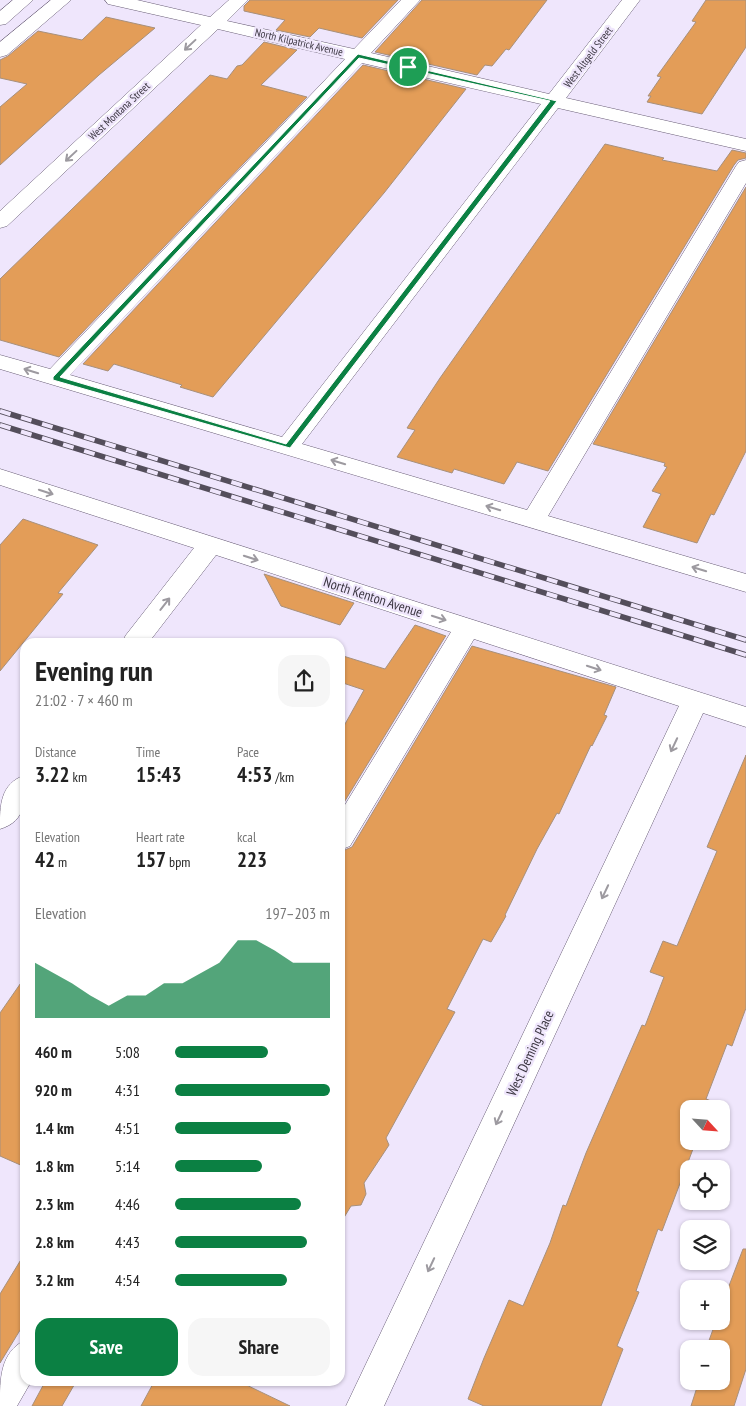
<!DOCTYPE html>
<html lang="en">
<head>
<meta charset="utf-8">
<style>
	:root { --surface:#fff; --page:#f6f6f6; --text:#222; --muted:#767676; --accent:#0b8043 }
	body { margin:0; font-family:"PT Sans Narrow",sans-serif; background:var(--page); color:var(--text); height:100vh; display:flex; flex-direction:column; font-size:19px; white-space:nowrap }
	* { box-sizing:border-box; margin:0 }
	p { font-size:16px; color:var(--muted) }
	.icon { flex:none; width:28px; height:28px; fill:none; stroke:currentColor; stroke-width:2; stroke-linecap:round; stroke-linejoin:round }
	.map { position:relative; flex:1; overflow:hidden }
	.details { position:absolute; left:20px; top:638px; width:325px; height:748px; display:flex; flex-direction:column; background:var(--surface); border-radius:15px; box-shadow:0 1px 4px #0004 }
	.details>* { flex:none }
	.needle { width:32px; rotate:116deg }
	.tools { position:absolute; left:680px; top:1100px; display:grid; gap:10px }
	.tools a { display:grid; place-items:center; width:50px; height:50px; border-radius:10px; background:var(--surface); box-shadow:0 1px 4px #0004; font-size:25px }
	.pin { position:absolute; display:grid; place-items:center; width:42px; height:42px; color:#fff; margin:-21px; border:2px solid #fff; border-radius:50%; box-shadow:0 1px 5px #0007 }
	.round { display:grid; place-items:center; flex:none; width:52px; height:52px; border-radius:15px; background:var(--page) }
	.headline { display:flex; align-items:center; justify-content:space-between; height:85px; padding:0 15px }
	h1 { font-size:28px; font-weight:700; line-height:38px }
	.figures { display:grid; grid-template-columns:repeat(3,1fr); gap:8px; height:85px; padding:5px 15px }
	.figures div { display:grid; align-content:center }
	.figures b { font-size:21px; font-weight:700 }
	.figures small { font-size:14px; font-weight:400 }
	.figures p { font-size:14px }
	.chart { height:140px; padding:10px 15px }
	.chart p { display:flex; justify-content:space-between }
	.chart svg { width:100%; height:90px; margin-top:5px; fill:var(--accent); opacity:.7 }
	.primary-button { display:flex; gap:10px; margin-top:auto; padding:10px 15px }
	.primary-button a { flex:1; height:58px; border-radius:15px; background:var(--accent); color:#fff; font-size:20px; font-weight:700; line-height:58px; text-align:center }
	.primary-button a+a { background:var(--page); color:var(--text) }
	ul { padding:0 15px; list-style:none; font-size:16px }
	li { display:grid; grid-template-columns:80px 60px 1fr; align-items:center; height:38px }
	li i { height:12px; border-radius:6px; background:var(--accent) }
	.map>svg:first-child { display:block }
</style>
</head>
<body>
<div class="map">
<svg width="746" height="1406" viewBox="0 0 746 1406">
	<rect width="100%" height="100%" fill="#efe6fc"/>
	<!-- building -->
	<g fill="#e39d58" stroke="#a7907c">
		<path d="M250,0H398L362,38L319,28L310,37L276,30L285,20L244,11V6Z"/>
		<path d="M422,0H547L509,50L506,49L492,66L485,65L477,75L375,52Z"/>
		<path d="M706,0H746V47L702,114L647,102L651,96H648L661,77L657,76L696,22L692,21Z"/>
		<path d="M106,17L155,28L99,75L0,165V107L27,84L0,78V60L8,56L38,31L82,40Z"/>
		<path d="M264,42L297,50L261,85L307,97L59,357L0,340V279L210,75L227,79L237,66L242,65Z"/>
		<path d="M363,65L466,89L384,193L213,397L180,387L182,385L114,364L108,371L83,364Z"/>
		<path d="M605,144L664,158L662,160L717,171L732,150L746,153V158L738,160L734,165L548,471L517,462L504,484L454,469L452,473L397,457L415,430L407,428L440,378Z"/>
		<path d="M746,187V451L714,515L711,514L697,543L643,527L661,494L652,491L667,467L664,466L665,463L593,444Z"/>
		<path d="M23,519L98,545L58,593L63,594L0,671V545Z"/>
		<path d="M264,574L354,603L340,625L281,606Z"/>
		<path d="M415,625L446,636L445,637L340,809V733L364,690L340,682V655L385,669Z"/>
		<path d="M472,646L616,687L604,715L607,716L592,746L591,745L559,814L557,813L537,849L505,915L506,916L491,942L483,939L447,1009L455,1012L386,1138L389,1145L364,1183L366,1194L361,1205L351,1206L340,1224V852L352,847Z"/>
		<path d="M746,755V1008L732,1046L727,1044L706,1099L711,1101L708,1109H689V1141H696L662,1231L658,1229L636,1291L639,1292L617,1346L623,1349L601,1406H484L468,1399L484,1358L509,1300L523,1306L550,1243L563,1205L566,1206L586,1153L642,1025L645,1026L664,977L650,972L663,941L677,946L717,851L707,847Z"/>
		<path d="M25,977V1167L0,1156V1013Z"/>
		<path d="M743,1249H746V1369L734,1406H691L699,1381H721V1349H706L716,1321H721V1307Z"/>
		<path d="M25,1253V1322L0,1363V1294Z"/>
		<path d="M46,1380H77L62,1406H32Z"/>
		<path d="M155,1380H236L290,1406H141Z"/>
	</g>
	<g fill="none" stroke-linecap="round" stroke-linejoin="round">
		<!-- minor casing -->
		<g stroke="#695e76" stroke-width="1">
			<g id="minor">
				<path d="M13,0H33L6,24L0,25V11Z"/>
				<path d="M51,0H71L7,55L0,57V42Z"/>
				<path d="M105,0H137L210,17L229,0H248L227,21L354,49L401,0H420L371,53L549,94L622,0H640L566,98L746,139V151L558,108L302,444L527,510L736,166L739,162L746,160V183L548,516L746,574V592L0,369V355L50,369L345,59L218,29L7,226L0,228V211L201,25L108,4ZM362,63L541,104L282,437L70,375Z"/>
				<path d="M0,469L746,707V727L703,713L384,1406H346L679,706L474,639L350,846L340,850V813L451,632L216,555L149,642H122L126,635L194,548L0,485Z"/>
				<path d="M25,775C25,799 27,821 0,829C0,805 0,784 25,775Z"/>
				<path d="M25,1340V1380H32L17,1406H0C0,1378 0,1353 25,1340Z"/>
			</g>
		</g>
		<!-- minor -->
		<use href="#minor" fill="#fff" fill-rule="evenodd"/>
		<!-- rail casing -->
		<g stroke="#544e5b" stroke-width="5.5">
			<g id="rail">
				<path d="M0,411L746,640"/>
				<path d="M0,425L746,655"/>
			</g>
		</g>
		<!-- rail -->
		<use href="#rail" stroke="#efe6fc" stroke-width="4" stroke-dasharray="11" stroke-linecap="butt"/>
	</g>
	<!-- one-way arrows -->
	<defs><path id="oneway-shaft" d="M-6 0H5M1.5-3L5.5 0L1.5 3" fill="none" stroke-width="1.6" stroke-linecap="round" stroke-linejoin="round" transform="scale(1.25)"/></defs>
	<g stroke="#9d9aa0">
		<use href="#oneway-shaft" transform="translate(190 45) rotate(137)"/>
		<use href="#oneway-shaft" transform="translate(71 156) rotate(137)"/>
		<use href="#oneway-shaft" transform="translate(31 371) rotate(-163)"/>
		<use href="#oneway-shaft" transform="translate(338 462) rotate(-163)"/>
		<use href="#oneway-shaft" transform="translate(46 492) rotate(18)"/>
		<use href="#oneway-shaft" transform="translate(493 508) rotate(-163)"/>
		<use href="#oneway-shaft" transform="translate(251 558) rotate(18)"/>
		<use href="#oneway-shaft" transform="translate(699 569) rotate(-163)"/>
		<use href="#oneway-shaft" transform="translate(165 604) rotate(-52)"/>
		<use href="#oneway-shaft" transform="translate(439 618) rotate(18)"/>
		<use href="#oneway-shaft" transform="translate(594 668) rotate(18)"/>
		<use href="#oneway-shaft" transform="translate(674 745) rotate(115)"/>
		<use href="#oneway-shaft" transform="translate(605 892) rotate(115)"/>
		<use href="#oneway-shaft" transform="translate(499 1118) rotate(115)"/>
		<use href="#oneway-shaft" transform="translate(431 1265) rotate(115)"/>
	</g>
	<!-- route -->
	<path fill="#0b8043" stroke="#fff" fill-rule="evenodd" d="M358,54L557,101L290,448L53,380V377ZM359,58L550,101L286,444L60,377Z"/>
	<g text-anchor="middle" stroke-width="4.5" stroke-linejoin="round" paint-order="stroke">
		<!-- far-street labels -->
		<g font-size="11" fill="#3b3641" stroke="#efe6fc">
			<text transform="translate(299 42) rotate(13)" y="4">North Kilpatrick Avenue</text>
			<text transform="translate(588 57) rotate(-53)" y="4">West Altgeld Street</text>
			<text transform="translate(119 111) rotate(-43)" y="4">West Montana Street</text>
		</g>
		<!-- street labels -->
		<g font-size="14" fill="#3b3641" stroke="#efe6fc">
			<text transform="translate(373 597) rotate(18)" y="5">North Kenton Avenue</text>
			<text transform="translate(530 1053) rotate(-65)" y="5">West Deming Place</text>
		</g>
	</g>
</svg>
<div class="tools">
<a><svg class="needle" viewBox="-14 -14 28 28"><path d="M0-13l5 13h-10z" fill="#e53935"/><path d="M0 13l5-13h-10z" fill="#767676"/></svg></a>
<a><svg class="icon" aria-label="locate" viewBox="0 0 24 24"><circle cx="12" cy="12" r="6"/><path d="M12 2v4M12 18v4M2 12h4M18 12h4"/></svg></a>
<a><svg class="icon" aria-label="layers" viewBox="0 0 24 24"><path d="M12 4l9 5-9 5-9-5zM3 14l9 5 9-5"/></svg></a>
<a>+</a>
<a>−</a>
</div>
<div class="pin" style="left:408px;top:67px;background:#1e9e55"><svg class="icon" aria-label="arrive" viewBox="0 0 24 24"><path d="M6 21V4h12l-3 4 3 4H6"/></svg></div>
<section class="details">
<div class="headline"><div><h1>Evening run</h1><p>21:02 · 7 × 460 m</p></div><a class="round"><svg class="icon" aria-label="share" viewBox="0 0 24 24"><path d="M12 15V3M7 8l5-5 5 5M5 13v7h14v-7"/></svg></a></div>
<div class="figures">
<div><p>Distance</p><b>3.22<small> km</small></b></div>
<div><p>Time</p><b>15:43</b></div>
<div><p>Pace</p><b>4:53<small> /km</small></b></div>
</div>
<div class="figures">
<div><p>Elevation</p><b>42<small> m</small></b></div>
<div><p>Heart rate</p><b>157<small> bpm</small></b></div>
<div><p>kcal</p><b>223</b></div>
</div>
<div class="chart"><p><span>Elevation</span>197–203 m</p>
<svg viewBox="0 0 160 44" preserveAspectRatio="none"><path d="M0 44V17L10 22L20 27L30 33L40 38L50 33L60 33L70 27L80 27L90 22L100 17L110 6L120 6L130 11L140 17L150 17L160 17V44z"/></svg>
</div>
<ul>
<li><b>460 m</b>5:08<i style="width:60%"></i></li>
<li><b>920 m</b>4:31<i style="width:100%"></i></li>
<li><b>1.4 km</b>4:51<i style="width:75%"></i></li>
<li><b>1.8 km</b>5:14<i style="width:56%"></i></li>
<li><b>2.3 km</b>4:46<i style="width:81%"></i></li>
<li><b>2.8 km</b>4:43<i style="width:85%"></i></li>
<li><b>3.2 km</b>4:54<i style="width:72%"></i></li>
</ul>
<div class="primary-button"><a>Save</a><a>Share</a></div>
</section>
</div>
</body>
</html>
